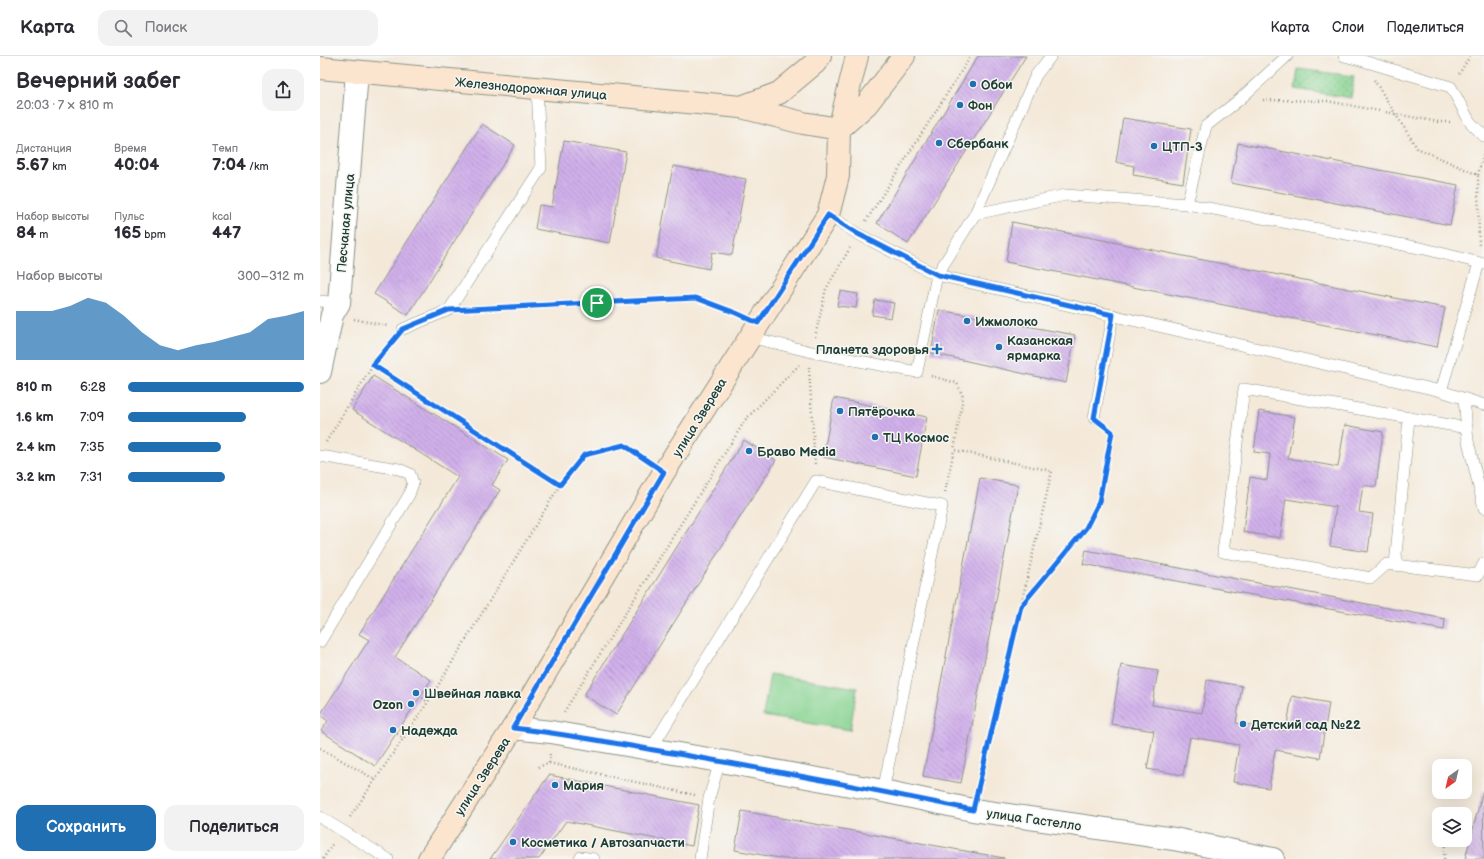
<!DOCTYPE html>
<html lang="ru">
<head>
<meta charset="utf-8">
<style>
	:root { --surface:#fff; --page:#f2f2f3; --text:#2b2b33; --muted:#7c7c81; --line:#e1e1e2; --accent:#1f6fb2 }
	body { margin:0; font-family:"Balsamiq Sans",sans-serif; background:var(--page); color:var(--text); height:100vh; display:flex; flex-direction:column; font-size:15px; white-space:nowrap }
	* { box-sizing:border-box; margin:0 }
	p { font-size:13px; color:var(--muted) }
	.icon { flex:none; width:22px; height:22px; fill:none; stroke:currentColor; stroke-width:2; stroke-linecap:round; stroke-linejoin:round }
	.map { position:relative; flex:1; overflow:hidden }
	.sheet { display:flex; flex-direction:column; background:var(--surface); width:320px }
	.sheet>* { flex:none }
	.needle { width:26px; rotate:214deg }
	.controls { position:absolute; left:1112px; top:703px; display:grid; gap:8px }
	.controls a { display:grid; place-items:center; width:40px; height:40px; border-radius:8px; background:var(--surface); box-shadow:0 4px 16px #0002; font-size:20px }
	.pin { position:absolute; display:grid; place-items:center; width:34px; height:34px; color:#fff; margin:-17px; border:2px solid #fff; border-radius:50%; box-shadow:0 1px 4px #0007 }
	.round { display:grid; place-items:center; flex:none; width:42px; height:42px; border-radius:12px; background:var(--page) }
	.head { display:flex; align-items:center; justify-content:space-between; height:68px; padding:0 16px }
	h1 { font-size:22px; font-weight:700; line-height:30px }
	.figures { display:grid; grid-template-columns:repeat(3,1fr); gap:6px; height:68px; padding:4px 16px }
	.figures div { display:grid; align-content:center }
	.figures b { font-size:17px; font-weight:700 }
	.figures small { font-size:11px; font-weight:400 }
	.figures p { font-size:11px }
	.chart { height:112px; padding:8px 16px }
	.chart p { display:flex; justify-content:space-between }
	.chart svg { width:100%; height:72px; margin-top:4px; fill:var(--accent); opacity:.7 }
	.primary-button { display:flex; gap:8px; margin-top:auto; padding:8px 16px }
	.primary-button a { flex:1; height:46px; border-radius:12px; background:var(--accent); color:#fff; font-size:16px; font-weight:700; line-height:46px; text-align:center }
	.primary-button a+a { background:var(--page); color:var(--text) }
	ul { padding:0 16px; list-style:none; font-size:13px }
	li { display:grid; grid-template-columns:64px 48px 1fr; align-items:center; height:30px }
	li i { height:10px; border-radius:5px; background:var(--accent) }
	header { display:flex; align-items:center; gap:24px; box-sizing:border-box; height:56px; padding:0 20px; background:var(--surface); border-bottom:1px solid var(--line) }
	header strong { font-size:19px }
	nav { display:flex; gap:22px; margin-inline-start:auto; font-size:14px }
	.search { width:280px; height:36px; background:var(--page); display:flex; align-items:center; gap:10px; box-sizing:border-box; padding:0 14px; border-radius:12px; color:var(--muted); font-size:15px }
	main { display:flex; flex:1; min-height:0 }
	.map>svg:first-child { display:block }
</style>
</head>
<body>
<header>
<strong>Карта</strong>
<div class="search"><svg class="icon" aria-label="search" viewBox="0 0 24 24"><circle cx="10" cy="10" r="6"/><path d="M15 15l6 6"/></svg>Поиск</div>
<nav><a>Карта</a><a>Слои</a><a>Поделиться</a></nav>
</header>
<main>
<section class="sheet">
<div class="head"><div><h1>Вечерний забег</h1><p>20:03 · 7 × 810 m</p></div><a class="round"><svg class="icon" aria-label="share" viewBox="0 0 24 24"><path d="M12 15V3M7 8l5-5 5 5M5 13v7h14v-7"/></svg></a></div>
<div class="figures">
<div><p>Дистанция</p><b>5.67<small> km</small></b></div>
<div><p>Время</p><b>40:04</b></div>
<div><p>Темп</p><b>7:04<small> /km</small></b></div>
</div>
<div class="figures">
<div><p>Набор высоты</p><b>84<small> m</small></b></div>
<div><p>Пульс</p><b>165<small> bpm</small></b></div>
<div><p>kcal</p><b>447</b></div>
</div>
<div class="chart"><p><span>Набор высоты</span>300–312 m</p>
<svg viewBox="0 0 160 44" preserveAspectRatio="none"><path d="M0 44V14L10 14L20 14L30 11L40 6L50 9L60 17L70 27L80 35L90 38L100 35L110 33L120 30L130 27L140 19L150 17L160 14V44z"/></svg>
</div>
<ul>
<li><b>810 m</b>6:28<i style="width:100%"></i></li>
<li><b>1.6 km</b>7:09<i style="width:67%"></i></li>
<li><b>2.4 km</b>7:35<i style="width:53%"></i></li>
<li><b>3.2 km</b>7:31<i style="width:55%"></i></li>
</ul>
<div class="primary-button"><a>Сохранить</a><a>Поделиться</a></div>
</section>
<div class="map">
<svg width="1164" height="803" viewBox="0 0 1164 803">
	<defs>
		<pattern id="park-dots" width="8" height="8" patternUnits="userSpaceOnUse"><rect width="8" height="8" fill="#87d391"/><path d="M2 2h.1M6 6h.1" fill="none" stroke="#6eac77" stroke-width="1.8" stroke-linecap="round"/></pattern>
		<pattern id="building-back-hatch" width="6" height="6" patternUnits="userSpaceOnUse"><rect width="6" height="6" fill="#d1b0eb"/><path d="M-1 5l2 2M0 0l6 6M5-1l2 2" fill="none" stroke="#a990bf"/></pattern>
	</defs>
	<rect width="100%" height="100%" fill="#f6f6f2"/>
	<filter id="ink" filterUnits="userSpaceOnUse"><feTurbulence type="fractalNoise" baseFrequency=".025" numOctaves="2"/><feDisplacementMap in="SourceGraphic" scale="8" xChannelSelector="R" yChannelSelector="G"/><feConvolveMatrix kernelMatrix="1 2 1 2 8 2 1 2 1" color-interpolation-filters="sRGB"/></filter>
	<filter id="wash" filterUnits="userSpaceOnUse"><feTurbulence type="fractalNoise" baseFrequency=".012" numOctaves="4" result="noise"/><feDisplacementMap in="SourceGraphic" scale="16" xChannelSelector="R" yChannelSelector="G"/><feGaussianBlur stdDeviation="0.9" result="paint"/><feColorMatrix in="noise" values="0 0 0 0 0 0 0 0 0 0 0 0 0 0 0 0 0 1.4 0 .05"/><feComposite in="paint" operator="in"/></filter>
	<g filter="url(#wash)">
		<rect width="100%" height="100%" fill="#f4e9d9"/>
		<!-- park -->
		<path fill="url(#park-dots)" stroke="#538862" d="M978,13L1034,20L1031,42L975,33Z"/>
		<!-- pitch -->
		<path fill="#87d391" stroke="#538862" d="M450,618L537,632L530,674L443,660Z"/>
		<g id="blocks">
			<!-- building -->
			<g fill="url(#building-back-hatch)">
				<path d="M658,0H706L588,188L557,167Z"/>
				<path d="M803,62L871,73L863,127L813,119L814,110L796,106Z"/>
				<path d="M162,68L195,89L88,259L54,238Z"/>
				<path d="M244,85L306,96L290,187L215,173L219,149L232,151Z"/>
				<path d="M918,87L1138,129L1130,169L911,127Z"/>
				<path d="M353,110L426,123L412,199L392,196L389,213L336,202Z"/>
				<path d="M692,166L1125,252L1117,291L686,206Z"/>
				<path d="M520,235L538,238L536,252L517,250Z"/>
				<path d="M555,244L574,247L571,262L552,259Z"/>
				<path d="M619,254L755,279L746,327L611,297Z"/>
				<path d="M53,320L188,404L172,429L180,434L75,601L111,624L55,710L1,675L8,665L0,659L49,584L39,578L138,421L32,354Z"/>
				<path d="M514,342L607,361L596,420L503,401Z"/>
				<path d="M939,355L975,361L968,402L1018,411L1025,369L1063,376L1056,431L1043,429L1039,456L1053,458L1048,496L1010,490L1016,451L966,443L960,482L923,476L930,421L947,424L950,398L934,396Z"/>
				<path d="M424,384L456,404L296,659L264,639Z"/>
				<path d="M660,422L698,429L641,727L603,720Z"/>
				<path d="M766,494L1125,563L1124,574L763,508Z"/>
				<path d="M801,609L838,615L832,649L882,657L887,624L922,630L916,667L966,675L972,640L1009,647L1000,702L955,694L949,732L913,726L919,689L870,681L863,719L827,713L834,675L791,668Z"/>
				<path d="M229,719L379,749L372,790L246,765L219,803H170Z"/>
				<path d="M1163,734L1164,803H1145Z"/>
				<path d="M422,755L684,802V803H465L415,794Z"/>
			</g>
		</g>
	</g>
	<g filter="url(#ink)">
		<use href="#blocks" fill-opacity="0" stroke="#8a9386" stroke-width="1"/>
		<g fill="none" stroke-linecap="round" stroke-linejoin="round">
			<!-- service casing -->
			<g stroke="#8a9386" stroke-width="12">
				<g id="service">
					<path d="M1024,0L1040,4L1131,31L1150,66L1164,80"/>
					<path d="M867,148L886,70L919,44L967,0"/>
					<path d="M655,158L746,139L867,148L1105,193L1164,208"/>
					<path d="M508,159L538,178L617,219L1121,335L1164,349"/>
					<path d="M0,245L19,247"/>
					<path d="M83,273L129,254L221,112L217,32"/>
					<path d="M429,281L492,296L597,316L617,219L655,158L716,19L731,0"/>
					<path d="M1121,335L1159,207"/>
					<path d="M1144,343L1148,385L1164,452"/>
					<path d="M774,362L793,259"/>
					<path d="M1147,372L924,333L903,496L1051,522L1067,508L1158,519L1164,507"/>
					<path d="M0,400L79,413L90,418L93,427L89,439L0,586"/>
					<path d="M1075,509L1089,362"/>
					<path d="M331,693L496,425L622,450L563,735"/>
					<path d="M0,761L68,803"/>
					<path d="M260,803L261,801L274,803"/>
					<path d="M380,803L389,742L400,705"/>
				</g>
			</g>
			<!-- minor casing -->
			<g stroke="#8a9386" stroke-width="24">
				<g id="minor">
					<path d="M0,316L12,259L19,247L37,16"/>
					<path d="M193,672L231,676L400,705L563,735L653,754L854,783L953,803"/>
				</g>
			</g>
			<!-- secondary casing -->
			<g stroke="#8a9386" stroke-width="24">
				<g id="secondary">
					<path d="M0,12L421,51L483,67L519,73"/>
					<path d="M421,51L459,37L495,7L500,0"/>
					<path d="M519,73L547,48L584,0"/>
					<path d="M109,803L193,672L344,416L508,159L518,120L519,73L537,0"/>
				</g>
			</g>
			<!-- path -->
			<g stroke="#8a9386" stroke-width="2.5" stroke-dasharray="1 3" stroke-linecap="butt">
				<path d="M1139,18L1150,0"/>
				<path d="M1054,24L1097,92L1158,119L1159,191"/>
				<path d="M943,44L1007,45L1118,66H1132"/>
				<path d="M1158,119L1164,95"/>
				<path d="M546,165L651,0"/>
				<path d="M148,253L376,242L419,258"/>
				<path d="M34,263L68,270"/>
				<path d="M495,281L506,233L530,192"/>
				<path d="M73,285L53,309L240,429"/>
				<path d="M489,311L495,410"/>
				<path d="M611,320L637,327L643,341L634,394"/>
				<path d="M6,386L53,309"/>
				<path d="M625,436L634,394L732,415L658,734"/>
				<path d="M701,550L766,472L779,446L792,376L785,370"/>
				<path d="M102,642L108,646"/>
				<path d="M244,656L426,363L479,309"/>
				<path d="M77,678L84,682"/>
				<path d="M0,692L56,724"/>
				<path d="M229,707L230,697"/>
				<path d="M218,711L229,707L375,739"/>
				<path d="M30,761L108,646L240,429L263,399L304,389L327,404"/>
				<path d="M3,803L13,787"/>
				<path d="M1124,803L1125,786"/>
			</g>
			<!-- service -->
			<use href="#service" stroke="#fff" stroke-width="11"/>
			<!-- minor -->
			<use href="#minor" stroke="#fff" stroke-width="22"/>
			<!-- secondary -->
			<use href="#secondary" stroke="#fce5cf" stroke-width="22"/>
		</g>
	</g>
	<g fill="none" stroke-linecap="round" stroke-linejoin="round" filter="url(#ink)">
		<!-- route casing -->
		<g stroke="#fff" stroke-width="8">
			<path id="route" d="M508,159L538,178L618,219L793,259L774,362L792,376L779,446L766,472L701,550L653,754C555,734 457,715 358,698C303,689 248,678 193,672L344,416L304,389L264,399L240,429L53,309L83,273L129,254L376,242L416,257L438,267Z"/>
		</g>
		<!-- route -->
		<use href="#route" stroke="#1a73e8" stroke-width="5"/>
	</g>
	<!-- markers -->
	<g fill="#1f6fb2" stroke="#f6f6f2" stroke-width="1.5">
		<circle cx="653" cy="28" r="4"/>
		<circle cx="640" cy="49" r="4"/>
		<circle cx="619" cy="87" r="4"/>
		<circle cx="834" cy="90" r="4"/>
		<circle cx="647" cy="265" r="4"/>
		<circle cx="679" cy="291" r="4"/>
		<path d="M615 287h4v4h4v4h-4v4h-4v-4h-4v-4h4z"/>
		<circle cx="520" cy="355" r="4"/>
		<circle cx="555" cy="381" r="4"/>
		<circle cx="429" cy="395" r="4"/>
		<circle cx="96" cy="637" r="4"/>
		<circle cx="91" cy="648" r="4"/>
		<circle cx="923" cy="668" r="4"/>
		<circle cx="73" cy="674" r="4"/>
		<circle cx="235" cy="729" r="4"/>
		<circle cx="193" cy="786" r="4"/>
	</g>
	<g text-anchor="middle" stroke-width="3" stroke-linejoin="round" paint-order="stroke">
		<!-- poi labels -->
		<g font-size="13" font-weight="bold" fill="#1f3d34" stroke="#f6f6f2" text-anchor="start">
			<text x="661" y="33">Обои</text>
			<text x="648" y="54">Фон</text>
			<text x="627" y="92">Сбербанк</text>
			<text x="842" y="95">ЦТП-3</text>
			<text x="655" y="270">Ижмолоко</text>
			<text x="687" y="289">Казанская<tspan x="687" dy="15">ярмарка</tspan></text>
			<text x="609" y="298" text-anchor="end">Планета здоровья</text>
			<text x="528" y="360">Пятёрочка</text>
			<text x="563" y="386">ТЦ Космос</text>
			<text x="437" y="400">Браво Media</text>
			<text x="104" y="642">Швейная лавка</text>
			<text x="83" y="653" text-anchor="end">Ozon</text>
			<text x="931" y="673">Детский сад №22</text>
			<text x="81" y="679">Надежда</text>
			<text x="243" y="734">Мария</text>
			<text x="201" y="791">Косметика / Автозапчасти</text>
		</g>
		<!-- street labels -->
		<g font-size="13" fill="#1f3d34" stroke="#f6f6f2">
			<text transform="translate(211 32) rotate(5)" y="5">Железнодорожная улица</text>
			<text transform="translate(25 167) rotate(-85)" y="5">Песчаная улица</text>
			<text transform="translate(379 361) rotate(-58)" y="5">улица Зверева</text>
			<text transform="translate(162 720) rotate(-57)" y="5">улица Зверева</text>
			<text transform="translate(714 763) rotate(8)" y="5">улица Гастелло</text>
		</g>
	</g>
</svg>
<div class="controls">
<a><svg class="needle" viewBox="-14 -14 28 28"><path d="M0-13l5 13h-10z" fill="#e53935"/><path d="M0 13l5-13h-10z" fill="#7c7c81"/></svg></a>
<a><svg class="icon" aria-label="layers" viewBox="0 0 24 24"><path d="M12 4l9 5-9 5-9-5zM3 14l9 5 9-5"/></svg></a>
</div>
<div class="pin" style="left:277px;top:247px;background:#1e9e55"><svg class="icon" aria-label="arrive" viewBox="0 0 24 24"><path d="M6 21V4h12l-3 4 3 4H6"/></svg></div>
</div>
</main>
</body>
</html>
